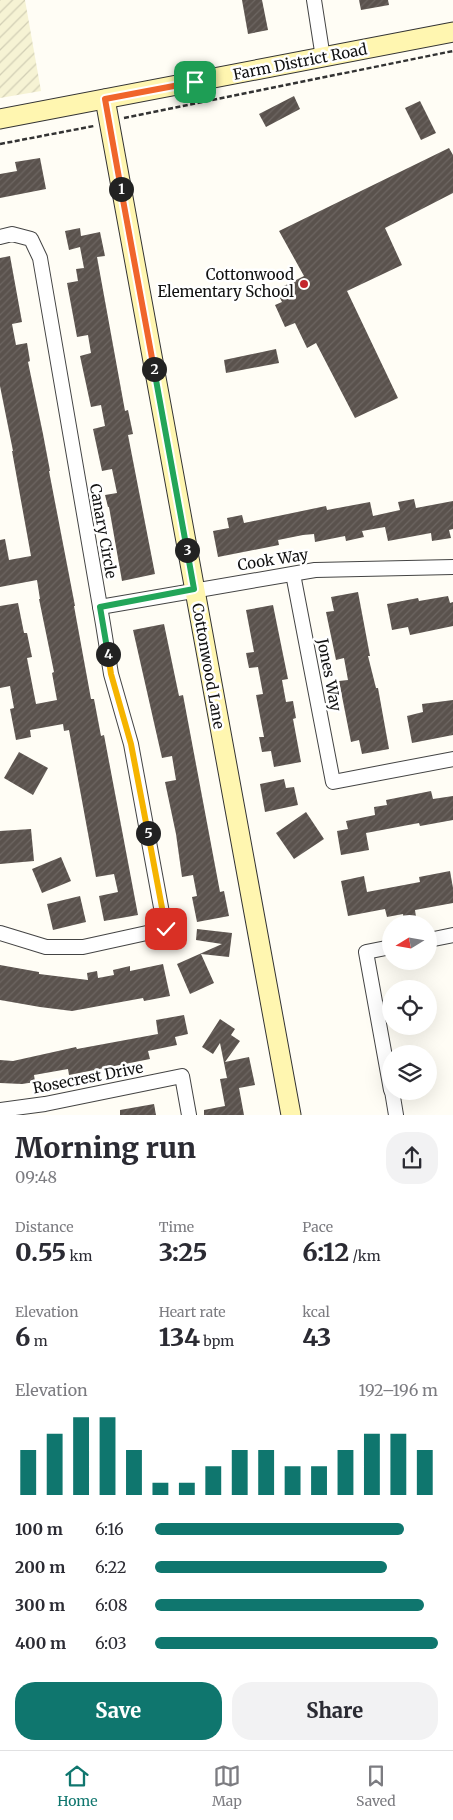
<!DOCTYPE html>
<html lang="en">
<head>
<meta charset="utf-8">
<style>
	:root { --surface:#fff; --page:#f2f2f3; --text:#2b2b33; --muted:#7c7c81; --line:#e1e1e2; --accent:#0f766e }
	body { margin:0; font-family:Merriweather,serif; background:var(--page); color:var(--text); height:100vh; display:flex; flex-direction:column; font-size:19px; white-space:nowrap }
	* { box-sizing:border-box; margin:0 }
	p { font-size:16px; color:var(--muted) }
	.icon { flex:none; width:28px; height:28px; fill:none; stroke:currentColor; stroke-width:2; stroke-linecap:round; stroke-linejoin:round }
	.map { position:relative; height:1115px; overflow:hidden }
	.panel { display:flex; flex-direction:column; background:var(--surface); flex:1 }
	.panel>* { flex:none }
	.needle { width:32px; rotate:259deg }
	.fabs { position:absolute; left:382px; top:915px; display:grid; gap:10px }
	.fabs a { display:grid; place-items:center; width:55px; height:55px; border-radius:50%; background:var(--surface); box-shadow:0 5px 20px #0002; font-size:25px }
	.pin { position:absolute; display:grid; place-items:center; width:42px; height:42px; color:#fff; margin:-21px; border-radius:10px; box-shadow:0 2px 8px #0006 }
	.km { position:absolute; width:25px; height:25px; margin:-12px; border-radius:50%; background:#222; color:#fff; font-size:14px; line-height:25px; text-align:center }
	.round { display:grid; place-items:center; flex:none; width:52px; height:52px; border-radius:20px; background:var(--page) }
	.summary { display:flex; align-items:center; justify-content:space-between; height:85px; padding:0 15px }
	h1 { font-size:28px; font-weight:800; line-height:38px }
	.figures { display:grid; grid-template-columns:repeat(3,1fr); gap:8px; height:85px; padding:5px 15px }
	.figures div { display:grid; align-content:center }
	.figures b { font-size:25px; font-weight:800 }
	.figures small { font-size:14px; font-weight:400 }
	.figures p { font-size:14px }
	.chart { height:140px; padding:10px 15px }
	.chart p { display:flex; justify-content:space-between }
	.chart svg { width:100%; height:90px; margin-top:5px; stroke:var(--accent); stroke-width:6 }
	.cta { display:flex; gap:10px; margin-top:auto; padding:10px 15px }
	.cta a { flex:1; height:58px; border-radius:20px; background:var(--accent); color:#fff; font-size:20px; font-weight:800; line-height:58px; text-align:center }
	.cta a+a { background:var(--page); color:var(--text) }
	ul { padding:0 15px; list-style:none; font-size:16px }
	li { display:grid; grid-template-columns:80px 60px 1fr; align-items:center; height:38px }
	li i { height:12px; border-radius:6px; background:var(--accent) }
	.menu { display:flex; justify-content:space-around; align-items:center; height:70px; border-top:1px solid var(--line); background:var(--surface); font-size:14px; color:var(--muted) }
	.menu a { display:grid; justify-items:center; gap:2px }
	.menu .on { color:var(--accent) }
	.map>svg:first-child { display:block }
</style>
</head>
<body>
<div class="map">
<svg width="453" height="1115" viewBox="0 0 453 1115">
	<defs>
		<pattern id="farmland-furrows" width="10" height="10" patternUnits="userSpaceOnUse" patternTransform="scale(1.25)"><rect width="10" height="10" fill="#f6f3d4"/><path d="M-1 1l2-2M0 10L10 0M9 11l2-2" fill="none" stroke="#d2cfb5"/></pattern>
		<pattern id="building-hatch" width="6" height="6" patternUnits="userSpaceOnUse" patternTransform="scale(1.25)"><rect width="6" height="6" fill="#5a524d"/><path d="M-1 1l2-2M0 6l6-6M5 7l2-2" fill="none" stroke="#6d6662"/></pattern>
	</defs>
	<rect width="100%" height="100%" fill="#fffdf5"/>
	<!-- farmland -->
	<path fill="url(#farmland-furrows)" d="M0,0H25L41,91L0,98Z"/>
	<!-- building -->
	<g fill="url(#building-hatch)">
		<path d="M242,0H262L268,30L248,34Z"/>
		<path d="M359,0H388L389,5L361,10Z"/>
		<path d="M294,96L300,109L266,127L259,114Z"/>
		<path d="M420,101L436,133L421,140L405,108Z"/>
		<path d="M449,148L453,155V193L385,228L402,265L347,291L398,398L355,418L316,343L307,348L295,323L285,327L275,305L282,302L276,290L304,276L279,231Z"/>
		<path d="M40,158L46,189L0,198V174L17,171L15,162Z"/>
		<path d="M80,228L81,236L100,232L105,256L97,257L125,411L128,410L133,434L128,435L155,574L122,581L109,507H108L105,495L117,493L112,469L102,471L93,429L105,426L101,405L91,407L80,356L91,353L88,335L77,337L67,283L78,281L76,269L84,268L80,247L69,250L65,231Z"/>
		<path d="M10,256L22,322L12,324L16,345L27,343L30,361L28,362L43,434L50,471H49L75,606H74L91,699H94L101,736L104,735L138,915L104,921L99,896L118,892L114,874L96,877L69,730L64,731L63,724L30,730L31,737L16,740L10,709L14,708L10,686L0,688V606L18,603L24,633H27L32,657L27,658L36,704L57,700L52,673L54,672L39,599H40L37,580L0,587V540L5,539L9,560L31,556L12,451H13L0,386V258Z"/>
		<path d="M276,349L279,363L226,373L224,360Z"/>
		<path d="M414,499L416,508L453,501V529L449,530L451,538L432,541L431,533L388,541L385,527L362,531L364,537L346,541L345,536L315,542L314,534L303,535L278,540L279,545L218,557L213,531L229,528L227,518L242,515L244,523L326,506L327,510L370,502L373,516L400,510L398,502Z"/>
		<path d="M358,592L370,656H368L376,688H378L389,749L362,754L359,740L351,742L339,681L348,680L344,658L336,660L326,612L334,611L331,597Z"/>
		<path d="M448,596L450,603L453,602V626L410,635L408,627L392,630L387,604L418,598L419,601Z"/>
		<path d="M273,605L288,679L282,680L286,702L293,701L296,718L293,719L301,762L274,767L271,751L262,752L259,737H264L256,695L263,694L258,667L249,668L246,653L254,652L246,610Z"/>
		<path d="M164,624L179,696L183,695L220,892L224,891L229,916L197,922L192,897L197,896L193,875L182,877L176,834L165,782L176,780L172,756L162,758L133,630Z"/>
		<path d="M453,700V735L412,743L407,716L423,712L422,704Z"/>
		<path d="M19,752L48,768L33,795L4,778Z"/>
		<path d="M284,779L286,788L294,787L298,805L265,812L260,784Z"/>
		<path d="M431,791L433,799L453,796V820L420,826L419,823L366,833L369,850L341,855L337,831L348,829L346,821L375,815L374,807L387,805L386,800Z"/>
		<path d="M306,812L324,839L294,859L276,833Z"/>
		<path d="M31,829L34,861L0,864V831Z"/>
		<path d="M61,857L71,881L42,893L32,869Z"/>
		<path d="M450,871L453,888V903L415,910L416,917L404,919L403,914L387,917L385,909L348,916L341,881L364,876L367,892L420,882L419,877Z"/>
		<path d="M80,896L86,922L53,930L47,904Z"/>
		<path d="M197,929L232,933L229,957L201,954L214,983L190,994L177,964L222,944L196,940Z"/>
		<path d="M163,964L170,996L144,1001L143,998L72,1011L40,1007L0,1000V965L39,972V974L88,980L87,973L97,971L98,978L114,975L113,970L130,966V971Z"/>
		<path d="M184,1015L188,1034L175,1037L177,1045L148,1051L150,1059L69,1075L68,1069L34,1075L35,1082L22,1084L0,1083V1060L13,1061L76,1047L77,1049L158,1034L156,1020Z"/>
		<path d="M220,1019L235,1029L231,1035L240,1041L225,1062L249,1057L255,1085L239,1088L244,1115H204V1110L225,1106L220,1079L227,1078L220,1043L213,1054L202,1047Z"/>
		<path d="M154,1104L156,1115H120V1110Z"/>
	</g>
	<g fill="none" stroke-linecap="round" stroke-linejoin="round">
		<!-- street casing -->
		<g stroke="#444" stroke-width="16">
			<g id="street">
				<path d="M314,0L323,58"/>
				<path d="M0,237L12,234L31,239L40,258L103,624L111,674L131,744L165,929L83,947H46L0,933"/>
				<path d="M293,574L333,782L453,759"/>
				<path d="M100,607L315,570L453,567"/>
				<path d="M429,940L453,935"/>
				<path d="M391,947L366,952L391,1090"/>
				<path d="M392,1091L396,1115"/>
				<path d="M0,1110L45,1104L182,1076L189,1115"/>
			</g>
		</g>
		<!-- secondary casing -->
		<g stroke="#333" stroke-width="21">
			<g id="secondary">
				<path d="M105,99L291,1115"/>
				<path d="M0,119L453,32"/>
			</g>
		</g>
		<!-- path -->
		<g stroke="#333" stroke-width="2.5" stroke-dasharray="5 2.5" stroke-linecap="butt">
			<path d="M124,118L453,51"/>
			<path d="M0,144L94,126"/>
		</g>
		<!-- street -->
		<use href="#street" stroke="#fff" stroke-width="14"/>
		<!-- secondary -->
		<use href="#secondary" stroke="#fff6b0" stroke-width="19"/>
	</g>
	<g fill="none" stroke-linecap="round" stroke-linejoin="round">
		<!-- split-1 casing -->
		<g stroke="#fff" stroke-width="10">
			<path id="split-1" d="M121,189L105,99L195,82"/>
		</g>
		<!-- split-2 casing -->
		<g stroke="#fff" stroke-width="10">
			<path id="split-2" d="M121,189L154,369"/>
		</g>
		<!-- split-3 casing -->
		<g stroke="#fff" stroke-width="10">
			<path id="split-3" d="M154,369L187,550"/>
		</g>
		<!-- split-4 casing -->
		<g stroke="#fff" stroke-width="10">
			<path id="split-4" d="M108,654L100,607L194,589L187,550"/>
		</g>
		<!-- split-5 casing -->
		<g stroke="#fff" stroke-width="10">
			<path id="split-5" d="M108,654L111,674L131,744L148,833"/>
		</g>
		<!-- split-6 casing -->
		<g stroke="#fff" stroke-width="10">
			<path id="split-6" d="M148,833L166,929"/>
		</g>
		<!-- split-1 -->
		<use href="#split-1" stroke="#f0652b" stroke-width="6"/>
		<!-- split-2 -->
		<use href="#split-2" stroke="#f0652b" stroke-width="6"/>
		<!-- split-3 -->
		<use href="#split-3" stroke="#22a559" stroke-width="6"/>
		<!-- split-4 -->
		<use href="#split-4" stroke="#22a559" stroke-width="6"/>
		<!-- split-5 -->
		<use href="#split-5" stroke="#f5b400" stroke-width="6"/>
		<!-- split-6 -->
		<use href="#split-6" stroke="#f5b400" stroke-width="6"/>
	</g>
	<!-- markers -->
	<circle fill="#c4262e" stroke="#fff" stroke-width="2" cx="304" cy="284" r="5"/>
	<g text-anchor="middle" stroke-width="5" stroke-linejoin="round" paint-order="stroke">
		<!-- street labels -->
		<g font-size="15" fill="#111" stroke="#fff">
			<text transform="translate(300 62) rotate(-11)" y="5">Farm District Road</text>
			<text transform="translate(103 531) rotate(80)" y="5">Canary Circle</text>
			<text transform="translate(273 560) rotate(-9)" y="5">Cook Way</text>
			<text transform="translate(208 666) rotate(80)" y="5">Cottonwood Lane</text>
			<text transform="translate(329 675) rotate(79)" y="5">Jones Way</text>
			<text transform="translate(88 1078) rotate(-11)" y="5">Rosecrest Drive</text>
		</g>
		<!-- poi labels -->
		<g font-size="15" fill="#111" stroke="#fff" text-anchor="end">
			<text x="294" y="280">Cottonwood<tspan x="294" dy="17">Elementary School</tspan></text>
		</g>
	</g>
</svg>
<div class="fabs">
<a><svg class="needle" viewBox="-14 -14 28 28"><path d="M0-13l5 13h-10z" fill="#e53935"/><path d="M0 13l5-13h-10z" fill="#7c7c81"/></svg></a>
<a><svg class="icon" aria-label="locate" viewBox="0 0 24 24"><circle cx="12" cy="12" r="6"/><path d="M12 2v4M12 18v4M2 12h4M18 12h4"/></svg></a>
<a><svg class="icon" aria-label="layers" viewBox="0 0 24 24"><path d="M12 4l9 5-9 5-9-5zM3 14l9 5 9-5"/></svg></a>
</div>
<div class="pin" style="left:195px;top:82px;background:#1e9e55"><svg class="icon" aria-label="arrive" viewBox="0 0 24 24"><path d="M6 21V4h12l-3 4 3 4H6"/></svg></div>
<div class="pin" style="left:166px;top:929px;background:#d93025"><svg class="icon" aria-label="check" viewBox="0 0 24 24"><path d="M5 12l5 5 9-10"/></svg></div>
<b class="km" style="left:121px;top:189px">1</b>
<b class="km" style="left:154px;top:369px">2</b>
<b class="km" style="left:187px;top:550px">3</b>
<b class="km" style="left:108px;top:654px">4</b>
<b class="km" style="left:148px;top:833px">5</b>
</div>
<section class="panel">
<div class="summary"><div><h1>Morning run</h1><p>09:48</p></div><a class="round"><svg class="icon" aria-label="share" viewBox="0 0 24 24"><path d="M12 15V3M7 8l5-5 5 5M5 13v7h14v-7"/></svg></a></div>
<div class="figures">
<div><p>Distance</p><b>0.55<small> km</small></b></div>
<div><p>Time</p><b>3:25</b></div>
<div><p>Pace</p><b>6:12<small> /km</small></b></div>
</div>
<div class="figures">
<div><p>Elevation</p><b>6<small> m</small></b></div>
<div><p>Heart rate</p><b>134<small> bpm</small></b></div>
<div><p>kcal</p><b>43</b></div>
</div>
<div class="chart"><p><span>Elevation</span>192–196 m</p>
<svg viewBox="0 0 160 44" preserveAspectRatio="none"><path d="M5 44V22M15 44V14M25 44V6M35 44V6M45 44V22M55 44V38M65 44V38M75 44V30M85 44V22M95 44V22M105 44V30M115 44V30M125 44V22M135 44V14M145 44V14M155 44V22"/></svg>
</div>
<ul>
<li><b>100 m</b>6:16<i style="width:88%"></i></li>
<li><b>200 m</b>6:22<i style="width:82%"></i></li>
<li><b>300 m</b>6:08<i style="width:95%"></i></li>
<li><b>400 m</b>6:03<i style="width:100%"></i></li>
</ul>
<div class="cta"><a>Save</a><a>Share</a></div>
</section>
<nav class="menu">
<a class="on"><svg class="icon" aria-label="home" viewBox="0 0 24 24"><path d="M3 11l9-7 9 7M6 9v11h12V9"/></svg>Home</a>
<a><svg class="icon" aria-label="map" viewBox="0 0 24 24"><path d="M3 6l6-2 6 2 6-2v14l-6 2-6-2-6 2zM9 4v14M15 6v14"/></svg>Map</a>
<a><svg class="icon" aria-label="saved" viewBox="0 0 24 24"><path d="M7 4h10v16l-5-4-5 4z"/></svg>Saved</a>
</nav>
</body>
</html>
